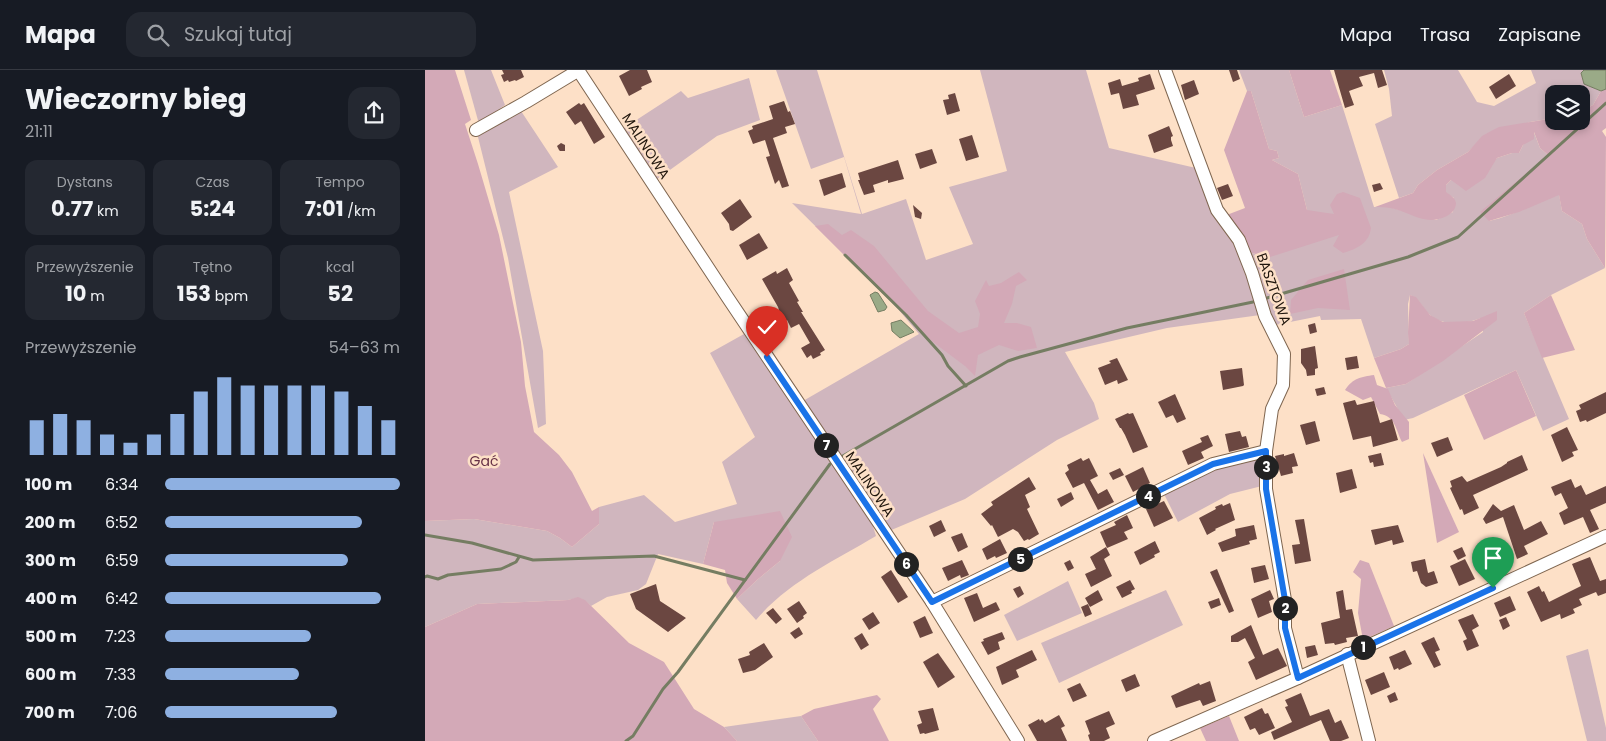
<!DOCTYPE html>
<html lang="pl">
<head>
<meta charset="utf-8">
<style>
	:root { --surface:#171b24; --page:#242831; --text:#f1f3f6; --muted:#9ea1a6; --line:#363941; --accent:#8eb0e1 }
	body { margin:0; font-family:Poppins,sans-serif; background:var(--page); color:var(--text); height:100vh; display:flex; flex-direction:column; font-size:19px; white-space:nowrap }
	* { box-sizing:border-box; margin:0 }
	p { font-size:16px; color:var(--muted) }
	.icon { flex:none; width:28px; height:28px; fill:none; stroke:currentColor; stroke-width:2; stroke-linecap:round; stroke-linejoin:round }
	.map { position:relative; flex:1; overflow:hidden }
	.side { display:flex; flex-direction:column; background:var(--surface); width:425px }
	.side>* { flex:none }
	.controls { position:absolute; left:1120px; top:15px; display:grid; gap:10px }
	.controls a { display:grid; place-items:center; width:45px; height:45px; border-radius:10px; background:var(--surface); box-shadow:0 2px 8px #0003; font-size:25px }
	.pin { position:absolute; display:grid; place-items:center; width:42px; height:42px; color:#fff; margin:-51px -21px; border-radius:50% 50% 50% 0; rotate:-45deg; box-shadow:0 0 5px #0007 }
	.pin .icon { rotate:45deg }
	.km { position:absolute; width:25px; height:25px; margin:-12px; border-radius:50%; background:#222; color:#fff; font-size:14px; line-height:25px; text-align:center }
	.round { display:grid; place-items:center; flex:none; width:52px; height:52px; border-radius:15px; background:var(--page) }
	.summary { display:flex; align-items:center; justify-content:space-between; height:85px; padding:0 25px }
	h1 { font-size:28px; font-weight:700; line-height:38px }
	.figures { display:grid; grid-template-columns:repeat(3,1fr); gap:8px; height:85px; padding:5px 25px }
	.figures div { display:grid; align-content:center; border-radius:12px; background:var(--page); text-align:center }
	.figures b { font-size:21px; font-weight:700 }
	.figures small { font-size:14px; font-weight:400 }
	.figures p { font-size:14px }
	.chart { height:140px; padding:10px 25px }
	.chart p { display:flex; justify-content:space-between }
	.chart svg { width:100%; height:90px; margin-top:5px; stroke:var(--accent); stroke-width:6 }
	ul { padding:0 25px; list-style:none; font-size:16px }
	li { display:grid; grid-template-columns:80px 60px 1fr; align-items:center; height:38px }
	li i { height:12px; border-radius:6px; background:var(--accent) }
	header { display:flex; align-items:center; gap:30px; box-sizing:border-box; height:70px; padding:0 25px; background:var(--surface); border-bottom:1px solid var(--line) }
	header strong { font-size:24px }
	nav { display:flex; gap:28px; margin-inline-start:auto; font-size:18px }
	.search { width:350px; height:45px; background:var(--page); display:flex; align-items:center; gap:12px; box-sizing:border-box; padding:0 18px; border-radius:15px; color:var(--muted); font-size:19px }
	main { display:flex; flex:1; min-height:0 }
	.map>svg:first-child { display:block }
</style>
</head>
<body>
<header>
<strong>Mapa</strong>
<div class="search"><svg class="icon" aria-label="search" viewBox="0 0 24 24"><circle cx="10" cy="10" r="6"/><path d="M15 15l6 6"/></svg>Szukaj tutaj</div>
<nav><a>Mapa</a><a>Trasa</a><a>Zapisane</a></nav>
</header>
<main>
<section class="side">
<div class="summary"><div><h1>Wieczorny bieg</h1><p>21:11</p></div><a class="round"><svg class="icon" aria-label="share" viewBox="0 0 24 24"><path d="M12 15V3M7 8l5-5 5 5M5 13v7h14v-7"/></svg></a></div>
<div class="figures">
<div><p>Dystans</p><b>0.77<small> km</small></b></div>
<div><p>Czas</p><b>5:24</b></div>
<div><p>Tempo</p><b>7:01<small> /km</small></b></div>
</div>
<div class="figures">
<div><p>Przewyższenie</p><b>10<small> m</small></b></div>
<div><p>Tętno</p><b>153<small> bpm</small></b></div>
<div><p>kcal</p><b>52</b></div>
</div>
<div class="chart"><p><span>Przewyższenie</span>54–63 m</p>
<svg viewBox="0 0 160 44" preserveAspectRatio="none"><path d="M5 44V27M15 44V24M25 44V27M35 44V34M45 44V38M55 44V34M65 44V24M75 44V13M85 44V6M95 44V10M105 44V10M115 44V10M125 44V10M135 44V13M145 44V20M155 44V27"/></svg>
</div>
<ul>
<li><b>100 m</b>6:34<i style="width:100%"></i></li>
<li><b>200 m</b>6:52<i style="width:84%"></i></li>
<li><b>300 m</b>6:59<i style="width:78%"></i></li>
<li><b>400 m</b>6:42<i style="width:92%"></i></li>
<li><b>500 m</b>7:23<i style="width:62%"></i></li>
<li><b>600 m</b>7:33<i style="width:57%"></i></li>
<li><b>700 m</b>7:06<i style="width:73%"></i></li>
</ul>
</section>
<div class="map">
<svg width="1181" height="671" viewBox="0 0 1181 671">
	<rect width="100%" height="100%" fill="#fde0c7"/>
	<!-- green -->
	<g fill="#d0b6be">
		<path d="M39,0H66L80,35L54,54Z"/>
		<path d="M351,0H392L437,144L481,129L501,190L548,174L524,117L582,101L555,0H661L684,78L771,98L772,103L796,157L812,176L835,245L742,258L640,282L669,333L674,349L632,370L540,429L464,461L378,331L494,264L468,233L367,133L436,144L419,87L386,99Z"/>
		<path d="M814,0H864L879,47L917,35L949,137H964L1011,150L1028,142L1029,128L1021,123V115L1026,110L1065,96L1072,88L1087,83H1094L1098,75L1108,60L1115,78L1123,85L1064,151C1090,145 1109,133 1134,124L1137,141L1157,154L1162,169L1180,198L1126,225L1099,243L1144,349L1118,361L1091,300L988,348L979,350L961,318L981,314L1058,262L1056,248C1041,254 1017,257 1004,244C997,237 995,229 985,225L983,234L984,274L976,279L949,288L936,249L896,250L895,246L850,255L823,184L828,183L842,188L882,140L873,104L847,90L854,88L852,81L844,79L826,21H822Z"/>
		<path d="M959,0H1033L1052,32L1069,36L1111,13L1106,0H1159L1156,3L1159,14L1176,21L1168,35L1156,41V24H1129V48L1105,52L1050,75L1043,82L1012,100L993,115L988,123L974,128L950,54L967,46L964,19Z"/>
		<path d="M324,8L335,50L292,66L231,110L196,60L256,21L263,28Z"/>
		<path d="M96,41L133,97L84,122L118,281L121,354L113,358L83,188L52,63Z"/>
		<path d="M319,264L447,453L451,466C409,491 363,512 331,550L312,529L332,510L355,491L289,452L278,494L233,484L221,514L213,520L182,527L166,536C158,528 154,527 143,530L52,534L0,557V451L49,449L122,461L135,468L147,477L174,454V437L219,425L250,452L312,434L297,392L330,367L285,283Z"/>
		<path d="M831,389L836,392L837,416L805,424L753,452L738,422L785,400Z"/>
		<path d="M643,511L657,543L592,571L579,545Z"/>
		<path d="M741,520L758,555L634,613L616,573Z"/>
		<path d="M1163,579L1181,658V671H1162L1141,586Z"/>
		<path d="M376,646L393,671H312L299,657Z"/>
	</g>
	<!-- forest -->
	<g fill="#d3a9b7">
		<path d="M0,0H30L46,50L40,54L53,94L74,165L96,272L100,316L109,362L134,385L147,402L167,441L174,437V454L147,477L135,468L122,461L49,449L0,451Z"/>
		<path d="M864,0H905L917,35L879,47Z"/>
		<path d="M1181,19V58L1177,61L1181,67L1180,198L1162,169L1157,154L1137,141L1134,125L1094,142L1064,151L1055,142L1123,85L1115,78L1109,62V69L1098,75L1094,83H1087L1072,88L1060,108L1041,121L1026,110L1021,115V122C1025,125 1031,128 1031,134C1030,140 1027,143 1022,146C1000,157 986,142 965,138C960,137 955,137 950,137L988,123L993,115L1012,100L1043,82L1057,66L1066,61L1074,57L1129,48V51H1156V41L1168,35L1176,21Z"/>
		<path d="M822,21H826L844,79L852,81L854,88L847,90L873,104L882,140L909,144L905,135L912,124L918,122L935,128L946,158C944,174 931,179 918,183L908,176L914,165L842,188L828,183L823,184L799,146L820,138L799,80Z"/>
		<path d="M403,154L417,165L426,160L449,176L503,241L534,263L553,257L555,244L550,231L561,210L564,216L576,213L594,202L602,210L591,216L587,234L579,253H592L606,257L612,278L593,281L574,275L553,285L550,306L540,296L508,272L482,248L390,156Z"/>
		<path d="M919,199L925,240L893,238L865,244L866,230L883,210Z"/>
		<path d="M985,225L991,227L1005,245L1018,252L1048,251L1072,241V250L1018,291L981,314L961,318L949,288L976,279L984,274L983,263Z"/>
		<path d="M1126,225L1150,280L1117,288L1099,243Z"/>
		<path d="M1091,300L1111,346L1059,370L1039,325Z"/>
		<path d="M949,305L952,315L963,319L970,335L984,352V369L977,372C971,360 970,346 955,344L946,327L938,330L920,320C928,308 936,307 949,305Z"/>
		<path d="M998,383L1034,462L1012,473Z"/>
		<path d="M355,441L367,467L355,491L332,510L312,529L302,513L300,500L278,494L289,452Z"/>
		<path d="M935,490L944,493L969,556L938,570L933,543L936,509L928,502Z"/>
		<path d="M153,527L160,530L204,573L239,592L269,639L299,657L312,671H0V557L52,534L143,530Z"/>
		<path d="M452,625L456,629L448,639L464,671H393L376,646L389,639Z"/>
		<path d="M804,646L814,671H781L775,658Z"/>
	</g>
	<!-- water -->
	<g fill="#9aaa87" stroke="#757d62">
		<path d="M1159,0H1181V19L1176,21L1159,14L1156,3Z"/>
		<path d="M450,222L453,223L462,237L460,240L453,242L445,225Z"/>
		<path d="M476,250L489,262L475,268L467,261L466,253Z"/>
	</g>
	<g fill="none" stroke-linecap="round" stroke-linejoin="round">
		<!-- stream -->
		<g stroke="#757d62" stroke-width="3">
			<path d="M420,185L481,245L517,285L523,296L541,316"/>
			<path d="M842,228L983,187L1033,167L1181,33"/>
			<path d="M416,387L583,291L595,287L702,258L828,232"/>
			<path d="M0,465L47,473L108,490L229,486L320,510"/>
			<path d="M0,507L2,506L13,509L23,505L76,499L91,492L94,487"/>
			<path d="M201,671L208,666L238,619L253,602L405,394"/>
		</g>
	</g>
	<!-- building -->
	<g fill="#6b4741">
		<path d="M77,0H96L99,7L91,11L90,10L84,12L83,10L79,12L76,5L79,4Z"/>
		<path d="M205,0H222L227,12L216,17L217,19L204,26L194,6Z"/>
		<path d="M804,0H812L815,9L808,12Z"/>
		<path d="M909,0H957L962,15L953,18L949,3L934,7L938,16L924,21L929,35L920,38Z"/>
		<path d="M725,4L730,19L711,25L714,35L698,39L694,23L686,25L683,13L695,9L697,16L714,11L713,8Z"/>
		<path d="M1084,4L1091,16L1071,29L1064,17Z"/>
		<path d="M769,10L774,24L760,30L756,15Z"/>
		<path d="M530,23L535,41L522,45L518,30L524,29L523,25Z"/>
		<path d="M359,31L363,42L365,41L370,54L360,57L362,63L348,68L364,116L357,118L354,110L350,114L341,87L345,86L340,70L328,74L323,61L328,59L327,56L348,49L344,36Z"/>
		<path d="M154,33L156,35L159,33L180,67L169,74L156,51L150,55L141,42Z"/>
		<path d="M744,56L748,66L746,67V70L748,76L729,83L723,65Z"/>
		<path d="M547,65L554,87L541,91L534,69Z"/>
		<path d="M136,73L140,75V81H135L134,80L132,76Z"/>
		<path d="M507,79L512,93L495,99L490,84Z"/>
		<path d="M473,90L479,109L463,113V110L448,115L450,122L439,125L433,110H435L433,103Z"/>
		<path d="M417,103L421,117L399,126L394,110Z"/>
		<path d="M955,113L958,119L949,122L947,115Z"/>
		<path d="M803,114L808,126L797,130L792,118Z"/>
		<path d="M315,129L327,147L308,161L305,160L304,154L296,143Z"/>
		<path d="M488,135L497,143L496,149L490,147Z"/>
		<path d="M334,163L343,178L322,190L314,175Z"/>
		<path d="M362,198L368,210L364,213L374,231L372,232L378,242H376L400,280L395,283L396,285L388,289L386,285L382,288L376,278L385,273L374,254L366,258L362,250L360,251L358,248L357,249L352,241L354,240L353,237L337,209L351,201L352,204Z"/>
		<path d="M890,253L892,262L885,264L883,255Z"/>
		<path d="M890,276L893,298L890,299V305L882,306L881,300L876,293V279Z"/>
		<path d="M932,286L934,298L922,300L920,288Z"/>
		<path d="M692,288L703,310L693,314L692,310L680,315L673,298L686,293L684,291Z"/>
		<path d="M817,298L819,315L818,316L798,320L795,301Z"/>
		<path d="M899,317L901,324L892,326L890,319Z"/>
		<path d="M1181,322V343L1162,352L1161,350L1155,352L1151,341L1156,339L1154,335Z"/>
		<path d="M750,324L761,349L752,353L748,345L741,348L733,332Z"/>
		<path d="M930,330L932,335L949,331L955,353L967,349L973,370L948,377L946,366L928,370L918,333Z"/>
		<path d="M703,343L704,344L708,343L723,377L708,383L700,365L696,358H695L690,349Z"/>
		<path d="M890,351L895,371L881,375L875,355Z"/>
		<path d="M1142,357L1153,380L1147,382L1149,386L1137,392L1126,365Z"/>
		<path d="M815,361L817,367L821,366L824,377L804,382L800,364Z"/>
		<path d="M783,365L788,376L776,382L779,388L763,395L757,381L777,372L775,368Z"/>
		<path d="M1023,367L1028,380L1012,387L1006,373Z"/>
		<path d="M869,383L873,396L867,397L868,403L856,406L850,386L859,384V386Z"/>
		<path d="M956,383L959,395L949,397L948,392L945,393L943,386Z"/>
		<path d="M1097,385L1103,400L1048,425L1054,438L1039,445L1037,439L1035,440L1025,418L1027,417L1025,411L1037,406L1042,412L1076,397L1082,393V392Z"/>
		<path d="M656,388L658,391L664,388L673,406L665,410L673,424L682,419L689,432L673,440L659,413L648,418L640,403L644,400L642,395Z"/>
		<path d="M718,397L725,413L708,422L700,406Z"/>
		<path d="M695,398L699,405L688,410L684,403Z"/>
		<path d="M927,399L932,418L915,423L911,403Z"/>
		<path d="M604,407L611,419L600,425L605,437L602,439L614,464L604,470L603,469L599,471L593,462L588,459L573,467L567,455L566,456L556,444L568,435L566,432Z"/>
		<path d="M1146,409L1150,418L1156,415L1161,425L1181,416V433L1165,440L1174,459L1165,463L1158,447L1139,455L1134,443L1143,438L1136,423L1130,426L1126,417Z"/>
		<path d="M646,422L649,429L636,437L632,429Z"/>
		<path d="M739,431L748,448L729,457L721,439Z"/>
		<path d="M805,433L810,450L790,459L791,460L782,465L774,448L791,439L790,437L797,434L798,436Z"/>
		<path d="M1068,434L1076,441L1089,435L1099,460L1116,451L1123,464L1099,476L1103,484L1092,489L1078,447L1061,454L1058,449Z"/>
		<path d="M702,445L708,458L699,462L703,469L682,478L675,462L691,455L689,452Z"/>
		<path d="M879,449L886,491L870,494L867,475L875,474L870,450Z"/>
		<path d="M516,450L521,461L509,467L504,456Z"/>
		<path d="M829,455L832,469L824,471L825,474L797,482L793,473L811,466L810,459Z"/>
		<path d="M973,455L979,472L968,475L967,470L950,475L946,460Z"/>
		<path d="M537,463L543,477L533,482L526,467Z"/>
		<path d="M575,469L582,483L571,488L570,486L562,490L557,479Z"/>
		<path d="M730,471L735,482L729,485L730,487L715,495L709,482Z"/>
		<path d="M1072,473L1082,494L1066,502L1060,489L1063,487L1061,483L1068,480L1066,476Z"/>
		<path d="M681,477L685,485L679,489L687,506L666,517L660,504L671,499L665,487Z"/>
		<path d="M1037,477L1041,486L1033,490L1028,481Z"/>
		<path d="M1165,487L1175,511L1181,509V523L1173,526L1171,522L1154,529L1157,535L1148,539L1150,543L1136,549L1135,544L1116,552L1102,522L1114,516L1117,522L1119,521L1124,532L1156,516L1147,494Z"/>
		<path d="M1000,489L1003,503L1009,501L1013,513L1001,517L996,513L992,501L988,502L986,492Z"/>
		<path d="M1040,489L1050,509L1034,516L1025,496Z"/>
		<path d="M537,490L544,505L536,508L535,505L523,511L517,498Z"/>
		<path d="M645,490L649,498L643,501L639,493Z"/>
		<path d="M840,495L844,509L829,513L826,498Z"/>
		<path d="M792,499L809,541L804,543L785,502Z"/>
		<path d="M466,500L483,527L473,533L456,507Z"/>
		<path d="M705,510L710,519L706,521L707,523L697,528L691,517Z"/>
		<path d="M231,514L235,531L261,548L243,562L211,539L205,524Z"/>
		<path d="M595,516L599,524L593,528L588,519Z"/>
		<path d="M673,520L678,530L665,537L660,528Z"/>
		<path d="M845,520L849,529L844,531L847,542L833,548L826,529Z"/>
		<path d="M918,520L921,540L927,539L933,566L921,568L922,572L910,575L909,573L900,574L896,553L915,548L911,522Z"/>
		<path d="M552,523L558,538L571,532L575,540L549,552L539,528Z"/>
		<path d="M1085,526L1091,540L1075,547L1069,533Z"/>
		<path d="M794,528L796,535L786,539L783,532Z"/>
		<path d="M374,531L382,543L378,546L379,548L372,553L362,539Z"/>
		<path d="M663,534L667,544L660,547L656,537Z"/>
		<path d="M348,538L357,549L351,554L341,543Z"/>
		<path d="M448,542L455,553L444,560L437,549Z"/>
		<path d="M1048,544L1054,556L1047,560L1054,576L1042,581L1038,571L1042,569L1033,550Z"/>
		<path d="M500,546L508,563L495,568L488,552Z"/>
		<path d="M1081,547L1085,556L1078,560L1074,550Z"/>
		<path d="M826,555L838,585L853,578L862,596L831,610L823,592L830,588L820,568L813,572H806V566Z"/>
		<path d="M374,557L378,564L370,569L365,563Z"/>
		<path d="M577,562L580,569L573,572L575,579L563,585L556,572L559,571L558,569Z"/>
		<path d="M437,563L444,575L436,580L429,568Z"/>
		<path d="M1009,567L1015,580L1010,582L1016,595L1009,598L996,573Z"/>
		<path d="M339,573L348,587L330,600L318,603L313,589L325,585L324,582Z"/>
		<path d="M890,575L893,585L882,588L880,577Z"/>
		<path d="M607,580L612,590L591,600L594,607L577,615L571,597Z"/>
		<path d="M980,580L987,594L974,600L973,598L969,600L964,587Z"/>
		<path d="M513,583L530,607L513,618L498,592Z"/>
		<path d="M959,602L965,617L946,625L940,610Z"/>
		<path d="M710,604L715,616L701,622L696,610Z"/>
		<path d="M785,611L791,631L778,636L775,630L751,638L746,626L774,613L775,615Z"/>
		<path d="M655,613L662,626L648,632L642,619Z"/>
		<path d="M970,622L973,630L965,633L962,626Z"/>
		<path d="M876,623L885,646L904,639L910,653L916,650L924,668L916,671H905L896,650L849,670L846,662L867,652L860,637L863,636L860,630Z"/>
		<path d="M508,638L514,660L500,664L499,663L495,664L492,655L497,653L493,641Z"/>
		<path d="M837,638L840,644L843,643L850,658L834,665L830,658L825,660L819,647Z"/>
		<path d="M684,641L690,654L681,658L685,668L679,671H665L663,665L665,664L660,651Z"/>
		<path d="M634,645L640,656L636,658L642,671H612L603,655L614,649L615,651L617,649L620,653Z"/>
	</g>
	<g fill="none" stroke-linecap="round" stroke-linejoin="round">
		<!-- minor casing -->
		<g stroke="#7f6650" stroke-width="14">
			<g id="minor">
				<path d="M153,0L303,228L507,532L593,671"/>
				<path d="M740,0L792,140L814,170L827,203L840,246L859,284L858,315L847,339L841,381V419L860,530V558L873,608"/>
				<path d="M51,60L101,32L154,0"/>
				<path d="M507,532L788,394L841,381"/>
				<path d="M922,584L944,671"/>
				<path d="M729,671L873,608L1181,466"/>
			</g>
		</g>
		<!-- minor -->
		<use href="#minor" stroke="#fff" stroke-width="12"/>
	</g>
	<g fill="none" stroke-linecap="round" stroke-linejoin="round">
		<!-- route casing -->
		<g stroke="#fff" stroke-width="10">
			<path id="route" d="M342,287L507,532L788,394L841,381V419L860,530V558L873,608L1068,518"/>
		</g>
		<!-- route -->
		<use href="#route" stroke="#1a73e8" stroke-width="6"/>
	</g>
	<g text-anchor="middle" stroke-width="5" stroke-linejoin="round" paint-order="stroke">
		<!-- street labels -->
		<g font-size="14" fill="#1f150c" stroke="#fde0c7">
			<text transform="translate(221 76) rotate(57)" y="5">MALINOWA</text>
			<text transform="translate(849 219) rotate(70)" y="5">BASZTOWA</text>
			<text transform="translate(445 414) rotate(56)" y="5">MALINOWA</text>
		</g>
		<!-- park labels -->
		<g font-size="14" fill="#673146" stroke="#fde0c7">
			<text x="59" y="396">Gać</text>
		</g>
	</g>
</svg>
<div class="controls">
<a><svg class="icon" aria-label="layers" viewBox="0 0 24 24"><path d="M12 4l9 5-9 5-9-5zM3 14l9 5 9-5"/></svg></a>
</div>
<div class="pin" style="left:1068px;top:518px;background:#1e9e55"><svg class="icon" aria-label="arrive" viewBox="0 0 24 24"><path d="M6 21V4h12l-3 4 3 4H6"/></svg></div>
<div class="pin" style="left:342px;top:287px;background:#d93025"><svg class="icon" aria-label="check" viewBox="0 0 24 24"><path d="M5 12l5 5 9-10"/></svg></div>
<b class="km" style="left:938px;top:577px">1</b>
<b class="km" style="left:860px;top:538px">2</b>
<b class="km" style="left:841px;top:397px">3</b>
<b class="km" style="left:723px;top:426px">4</b>
<b class="km" style="left:595px;top:489px">5</b>
<b class="km" style="left:481px;top:494px">6</b>
<b class="km" style="left:401px;top:375px">7</b>
</div>
</main>
</body>
</html>
